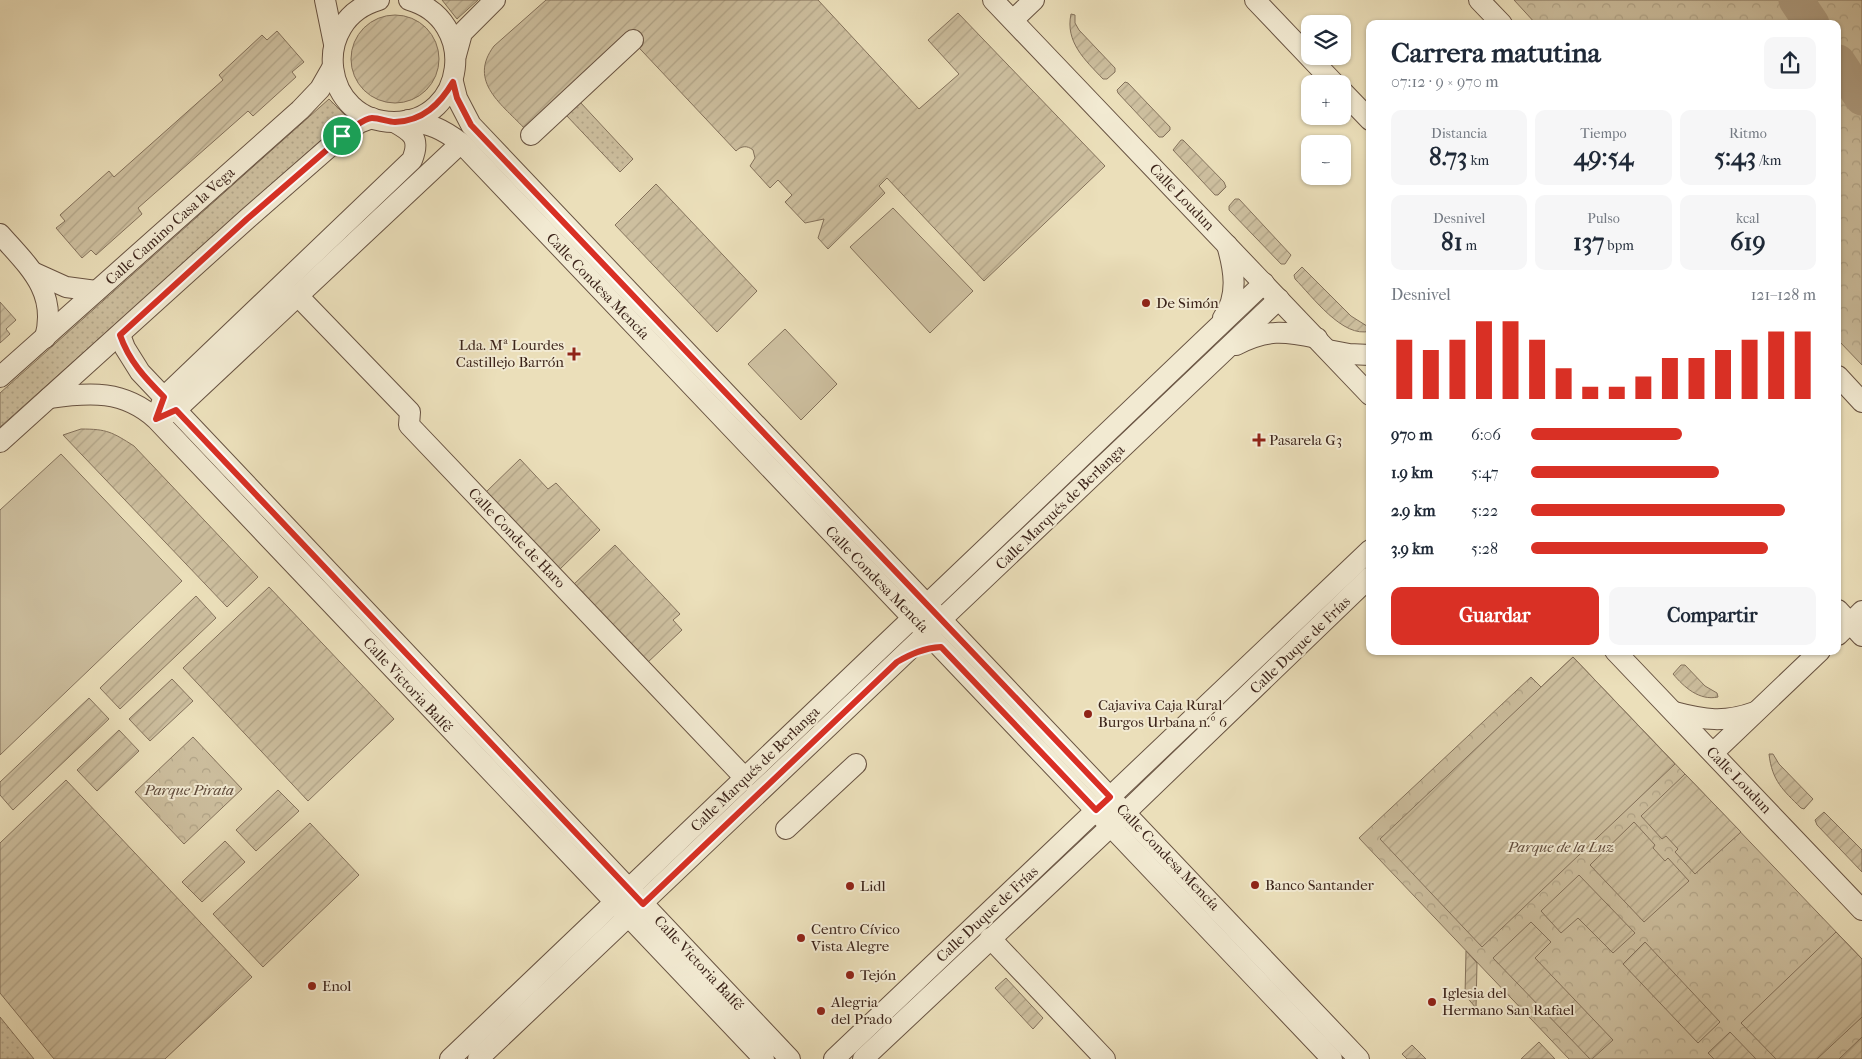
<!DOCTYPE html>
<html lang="es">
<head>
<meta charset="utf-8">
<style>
	:root { --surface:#fff; --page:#f6f6f7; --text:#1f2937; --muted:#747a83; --accent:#d93025 }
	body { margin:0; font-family:"IM FELL French Canon",serif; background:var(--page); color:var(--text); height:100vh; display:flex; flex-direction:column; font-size:19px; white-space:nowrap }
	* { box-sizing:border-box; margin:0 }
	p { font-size:16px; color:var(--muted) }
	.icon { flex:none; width:28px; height:28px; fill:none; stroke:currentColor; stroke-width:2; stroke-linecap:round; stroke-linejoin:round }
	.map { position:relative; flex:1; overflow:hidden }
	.sheet { position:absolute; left:1366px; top:20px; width:475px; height:635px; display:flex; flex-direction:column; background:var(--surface); border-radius:10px; box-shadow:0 1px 4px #0004 }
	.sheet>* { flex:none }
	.fabs { position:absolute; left:1301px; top:15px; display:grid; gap:10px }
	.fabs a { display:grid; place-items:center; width:50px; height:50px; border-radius:10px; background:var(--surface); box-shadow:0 1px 4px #0004; font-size:25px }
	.pin { position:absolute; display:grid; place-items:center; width:42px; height:42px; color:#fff; margin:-21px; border:2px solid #fff; border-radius:50%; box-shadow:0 1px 5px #0007 }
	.round { display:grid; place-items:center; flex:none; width:52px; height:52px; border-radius:10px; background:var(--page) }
	.summary { display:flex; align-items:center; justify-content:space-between; height:85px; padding:0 25px }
	h1 { font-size:28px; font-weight:800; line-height:38px }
	.figures { display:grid; grid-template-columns:repeat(3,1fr); gap:8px; height:85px; padding:5px 25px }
	.figures div { display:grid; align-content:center; border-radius:10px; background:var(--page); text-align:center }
	.figures b { font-size:25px; font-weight:800 }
	.figures small { font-size:14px; font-weight:400 }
	.figures p { font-size:14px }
	.chart { height:140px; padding:10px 25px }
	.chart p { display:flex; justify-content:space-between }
	.chart svg { width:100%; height:90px; margin-top:5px; stroke:var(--accent); stroke-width:6 }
	.action { display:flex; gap:10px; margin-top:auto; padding:10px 25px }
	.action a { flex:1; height:58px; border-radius:10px; background:var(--accent); color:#fff; font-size:20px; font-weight:800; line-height:58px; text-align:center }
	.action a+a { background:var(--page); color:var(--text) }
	ul { padding:0 25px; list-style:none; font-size:16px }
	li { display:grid; grid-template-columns:80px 60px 1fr; align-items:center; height:38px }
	li i { height:12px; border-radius:6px; background:var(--accent) }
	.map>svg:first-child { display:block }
</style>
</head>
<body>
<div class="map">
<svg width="1862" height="1059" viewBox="0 0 1862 1059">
	<defs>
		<pattern id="grass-dots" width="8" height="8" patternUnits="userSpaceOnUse" patternTransform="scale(1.25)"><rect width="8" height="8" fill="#cdbf9f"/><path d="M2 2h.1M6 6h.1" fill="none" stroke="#b1a488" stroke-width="1.8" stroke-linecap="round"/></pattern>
		<pattern id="park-crowns" width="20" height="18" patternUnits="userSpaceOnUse" patternTransform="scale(1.25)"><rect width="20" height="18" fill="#cdbf9f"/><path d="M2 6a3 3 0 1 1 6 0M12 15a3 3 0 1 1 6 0" fill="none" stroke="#b1a488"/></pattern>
		<pattern id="garden-furrows" width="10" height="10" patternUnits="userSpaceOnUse" patternTransform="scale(1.25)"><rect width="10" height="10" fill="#cdbf9f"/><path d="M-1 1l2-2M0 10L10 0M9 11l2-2" fill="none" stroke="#b1a488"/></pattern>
	</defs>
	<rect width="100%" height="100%" fill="#ebdfba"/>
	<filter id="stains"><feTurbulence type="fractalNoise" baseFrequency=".004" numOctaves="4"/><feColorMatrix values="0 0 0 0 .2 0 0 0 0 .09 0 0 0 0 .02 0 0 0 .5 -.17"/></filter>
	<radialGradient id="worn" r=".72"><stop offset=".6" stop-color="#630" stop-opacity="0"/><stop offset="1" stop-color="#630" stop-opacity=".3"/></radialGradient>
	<!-- grass -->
	<g fill="url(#grass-dots)" stroke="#84725c">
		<path d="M329,99L347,117L0,427V393Z"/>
		<path d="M580,102L633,159L620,172L566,115Z"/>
		<path d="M0,1017L34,1059H0Z"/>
	</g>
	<!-- park -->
	<g fill="url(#park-crowns)" stroke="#84725c">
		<path d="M1514,0H1862V365L1838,340V24H1536Z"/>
		<path d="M1573,657L1862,959V1059H1569L1359,838L1531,677L1541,687Z"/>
		<path d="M193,737L242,789L184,844L135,792Z"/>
	</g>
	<!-- garden -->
	<g fill="url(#garden-furrows)" stroke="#84725c">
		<path d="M442,0H478L457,19Z"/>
		<path d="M546,0H818L919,109L959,74L928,40L958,13L1105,166L984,281L887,178L879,186L885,193L828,249L818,238L824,219L805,223L785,202L792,195L778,180L770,188L750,166L755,158L753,150C747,145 741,146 736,151L627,35L526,130C503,105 467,82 494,46Z"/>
		<path d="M1071,14L1075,15V23L1079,30L1115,68V72L1107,79H1103C1085,60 1065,42 1071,14Z"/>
		<circle cx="395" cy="59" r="44"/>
		<path d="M277,31L304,62L292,72L296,77L253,116L248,111L138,208L142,214L96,255L91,250L82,258L56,228L65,221L60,215L109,171L114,177L223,80L219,75L262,35L267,40Z"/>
		<path d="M1125,82L1128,83L1170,127V130L1163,137H1159L1118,93L1117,90Z"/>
		<path d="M1181,140H1183L1224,182L1226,187L1218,195H1215L1173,150Z"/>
		<path d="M656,184L757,291L717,332L615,225Z"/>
		<path d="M1235,199H1239L1291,255L1285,264H1281L1229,210V206Z"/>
		<path d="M1302,267L1351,316L1370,328V331C1343,339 1312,296 1295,279L1294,275Z"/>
		<path d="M0,302L16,320L6,329L10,334L0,343Z"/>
		<path d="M81,429C107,429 112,432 134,446L258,577L227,607L63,435Z"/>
		<path d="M520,459L548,489L556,483L600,530L558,571L485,493Z"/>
		<path d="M615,545L680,614L673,620L682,630L646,664L572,586Z"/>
		<path d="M269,587L394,719L308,801L183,668Z"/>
		<path d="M196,596L216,618L120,709L100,688Z"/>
		<path d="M1573,657L1675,764L1482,947L1380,839Z"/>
		<path d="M1681,665H1685L1705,686L1717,693L1718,697C1699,701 1684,687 1673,674Z"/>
		<path d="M172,679L193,701L150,741L129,719Z"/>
		<path d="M89,698L109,719L13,810L0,795V782Z"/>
		<path d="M119,730L139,751L97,791L77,770Z"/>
		<path d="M1769,754H1773L1779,764L1813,799L1804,809L1801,808C1783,790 1772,781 1769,754Z"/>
		<path d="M1685,774L1741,832L1695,874L1675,852L1678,849L1666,836L1662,839L1641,816Z"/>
		<path d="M66,780L252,977L165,1059H54L0,993V843Z"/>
		<path d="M278,790L299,811L256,851L236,830Z"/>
		<path d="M1824,812L1862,850V872L1817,825L1815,820Z"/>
		<path d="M1634,822L1655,845L1653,848L1665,861L1668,858L1689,881L1644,922L1590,865Z"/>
		<path d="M310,823L359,875L263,967L213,914Z"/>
		<path d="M225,841L245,862L202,902L182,882Z"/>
		<path d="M1579,875L1635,933L1613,953L1578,918L1561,933L1541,911Z"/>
		<path d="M1531,922L1551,942L1535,958L1613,1040L1592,1059H1590L1493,958Z"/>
		<path d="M1836,932L1862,959V1017L1817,1059H1776L1741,1023Z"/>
		<path d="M1645,942L1720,1022L1698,1043L1623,964Z"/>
		<path d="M1466,951L1477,963L1476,1008L1465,995Z"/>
		<path d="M1006,978L1043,1018L1033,1029L995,988Z"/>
		<path d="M1730,1032L1756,1059H1714L1708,1053Z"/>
		<path d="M1862,1037V1059H1839Z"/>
		<path d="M1539,1042L1555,1059H1521Z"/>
		<path d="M1412,1045L1426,1059H1407L1402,1054Z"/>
	</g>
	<!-- pitch -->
	<g fill="#cdbf9f" stroke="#84725c">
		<path d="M893,208L973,291L930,333L850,247Z"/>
		<path d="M785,329L837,384L801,420L748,364Z"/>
		<path d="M61,454L182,581L0,755V510Z"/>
	</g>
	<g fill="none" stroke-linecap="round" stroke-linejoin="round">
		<!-- river -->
		<g stroke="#b09f84" stroke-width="35">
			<path d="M1796,0L1812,24"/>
			<path d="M1838,62L1862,98"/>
		</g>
		<!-- minor casing -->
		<g stroke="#685342" stroke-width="22">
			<g id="minor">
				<path d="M325,0L334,44"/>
				<path d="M379,0C309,20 322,122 394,122C466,122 479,20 409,0"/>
				<path d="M993,0L1370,395"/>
				<path d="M1255,0L1335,84"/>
				<path d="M1479,0L1502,24"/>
				<path d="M1013,20L1034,0"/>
				<path d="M456,55L462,33L495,0"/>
				<path d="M453,82L457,98L471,125L1359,1059"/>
				<path d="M1342,91L1370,120"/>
				<path d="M408,120C432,125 441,128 461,143L1332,1059"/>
				<path d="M531,135L633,40"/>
				<path d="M0,234C28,266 58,291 45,338"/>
				<path d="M35,273L66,287L96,291"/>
				<path d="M297,295L410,412L409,425L745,778"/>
				<path d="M1223,318C1239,296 1234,269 1227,245"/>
				<path d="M120,335L125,348L140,372L790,1059"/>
				<path d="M1236,345C1267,329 1284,331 1317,338"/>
				<path d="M1328,350L1349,354L1370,355"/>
				<path d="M1838,376L1862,402"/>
				<path d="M0,377L300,110L320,89L332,68"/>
				<path d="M49,398C90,392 124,390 156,419L764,1059"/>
				<path d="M159,410L164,397L412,160C421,138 412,132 394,122"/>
				<path d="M165,415L176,410L461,143"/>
				<path d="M0,442L247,219L342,136L359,123L372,118"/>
				<path d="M1838,610L1862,636"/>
				<path d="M1838,635L1862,611"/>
				<path d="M1615,651L1862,910"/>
				<path d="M1674,712C1704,720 1725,723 1755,712"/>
				<path d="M1713,753L1820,651"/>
				<path d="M786,829L856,764"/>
				<path d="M990,938L1105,1059"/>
				<path d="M450,1059L1264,283"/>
				<path d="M478,1059L1279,299"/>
				<path d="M834,1059L1370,550"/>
				<path d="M863,1059L1125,813L1370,577"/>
			</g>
		</g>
		<!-- minor -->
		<use href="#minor" stroke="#f2ead2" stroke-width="20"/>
	</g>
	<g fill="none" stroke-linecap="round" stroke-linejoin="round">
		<!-- route casing -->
		<g stroke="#fff" stroke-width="10">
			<path id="route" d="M453,82L457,98L471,125L1110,797L1096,810L941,647C924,648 911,654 897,662L643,904L176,410L156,419L164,397C145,378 129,361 120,335L247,219L352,128C357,125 366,118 372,118C380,118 388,122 395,122C423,121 440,104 453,82Z"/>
		</g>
		<!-- route -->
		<use href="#route" stroke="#d93025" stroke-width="6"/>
	</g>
	<!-- markers -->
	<g fill="#8f2418" stroke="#f2ead2" stroke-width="2">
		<circle cx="1146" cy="303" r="5"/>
		<path d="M571.5 346.5h5v5h5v5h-5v5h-5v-5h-5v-5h5z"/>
		<path d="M1256.5 432.5h5v5h5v5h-5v5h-5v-5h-5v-5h5z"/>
		<circle cx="1088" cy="714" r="5"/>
		<circle cx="1255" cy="885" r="5"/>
		<circle cx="850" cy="886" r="5"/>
		<circle cx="801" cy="938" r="5"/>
		<circle cx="850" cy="975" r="5"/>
		<circle cx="312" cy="986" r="5"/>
		<circle cx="1432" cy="1002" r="5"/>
		<circle cx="821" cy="1011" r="5"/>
	</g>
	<g text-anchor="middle" stroke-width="4" stroke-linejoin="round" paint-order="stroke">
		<!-- street labels -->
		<g font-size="15" fill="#3c241a" stroke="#f2ead2">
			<text transform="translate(1182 197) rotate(46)" y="5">Calle Loudun</text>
			<text transform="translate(170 226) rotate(-42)" y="5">Calle Camino Casa la Vega</text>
			<text transform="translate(598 286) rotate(46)" y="5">Calle Condesa Mencía</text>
			<text transform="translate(1060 507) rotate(-44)" y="5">Calle Marqués de Berlanga</text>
			<text transform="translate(517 538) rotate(46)" y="5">Calle Conde de Haro</text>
			<text transform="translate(877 579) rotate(46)" y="5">Calle Condesa Mencía</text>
			<text transform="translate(1300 645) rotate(-44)" y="5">Calle Duque de Frías</text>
			<text transform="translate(408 685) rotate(47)" y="5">Calle Victoria Balfé</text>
			<text transform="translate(755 769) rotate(-44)" y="5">Calle Marqués de Berlanga</text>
			<text transform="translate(1739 780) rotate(46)" y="5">Calle Loudun</text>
			<text transform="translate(1168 857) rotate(46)" y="5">Calle Condesa Mencía</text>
			<text transform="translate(987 914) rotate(-43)" y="5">Calle Duque de Frías</text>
			<text transform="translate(699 963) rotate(47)" y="5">Calle Victoria Balfé</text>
		</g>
		<!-- poi labels -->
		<g font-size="15" fill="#3c241a" stroke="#f2ead2" text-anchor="start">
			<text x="1156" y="308">De Simón</text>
			<text x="564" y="350" text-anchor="end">Lda. Mª Lourdes<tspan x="564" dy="17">Castillejo Barrón</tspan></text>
			<text x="1269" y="445">Pasarela G3</text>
			<text x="1098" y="710">Cajaviva Caja Rural<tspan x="1098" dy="17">Burgos Urbana n.º 6</tspan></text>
			<text x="1265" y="890">Banco Santander</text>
			<text x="860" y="891">Lidl</text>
			<text x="811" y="934">Centro Cívico<tspan x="811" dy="17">Vista Alegre</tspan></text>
			<text x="860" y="980">Tejón</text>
			<text x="322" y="991">Enol</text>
			<text x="1442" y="998">Iglesia del<tspan x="1442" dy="17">Hermano San Rafael</tspan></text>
			<text x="831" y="1007">Alegria<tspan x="831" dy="17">del Prado</tspan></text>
		</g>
		<!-- park labels -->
		<g font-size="15" font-style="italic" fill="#604b3b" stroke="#f2ead2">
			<text x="189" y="795">Parque Pirata</text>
			<text x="1561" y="852">Parque de la Luz</text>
		</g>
	</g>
	<rect width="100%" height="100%" filter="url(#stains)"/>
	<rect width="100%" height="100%" fill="url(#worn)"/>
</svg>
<div class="fabs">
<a><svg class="icon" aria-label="layers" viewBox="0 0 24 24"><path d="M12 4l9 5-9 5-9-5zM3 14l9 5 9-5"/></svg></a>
<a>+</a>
<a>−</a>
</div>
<div class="pin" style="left:342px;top:136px;background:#1e9e55"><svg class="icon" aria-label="arrive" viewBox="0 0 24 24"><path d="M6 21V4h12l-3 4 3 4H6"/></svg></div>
<section class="sheet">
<div class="summary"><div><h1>Carrera matutina</h1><p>07:12 · 9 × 970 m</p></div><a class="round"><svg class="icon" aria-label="share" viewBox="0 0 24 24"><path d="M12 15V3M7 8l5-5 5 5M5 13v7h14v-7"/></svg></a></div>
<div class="figures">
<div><p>Distancia</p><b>8.73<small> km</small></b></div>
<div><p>Tiempo</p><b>49:54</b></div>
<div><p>Ritmo</p><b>5:43<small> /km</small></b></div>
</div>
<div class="figures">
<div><p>Desnivel</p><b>81<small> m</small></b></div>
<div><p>Pulso</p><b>137<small> bpm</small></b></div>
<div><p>kcal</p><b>619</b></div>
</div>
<div class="chart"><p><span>Desnivel</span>121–128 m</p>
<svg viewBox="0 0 160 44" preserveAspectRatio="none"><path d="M5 44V15M15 44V20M25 44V15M35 44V6M45 44V6M55 44V15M65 44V29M75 44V38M85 44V38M95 44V33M105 44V24M115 44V24M125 44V20M135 44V15M145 44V11M155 44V11"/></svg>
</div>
<ul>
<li><b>970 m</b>6:06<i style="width:53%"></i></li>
<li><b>1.9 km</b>5:47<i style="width:66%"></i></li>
<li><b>2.9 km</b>5:22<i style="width:89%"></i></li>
<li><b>3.9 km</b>5:28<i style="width:83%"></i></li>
</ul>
<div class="action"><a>Guardar</a><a>Compartir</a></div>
</section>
</div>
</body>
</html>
